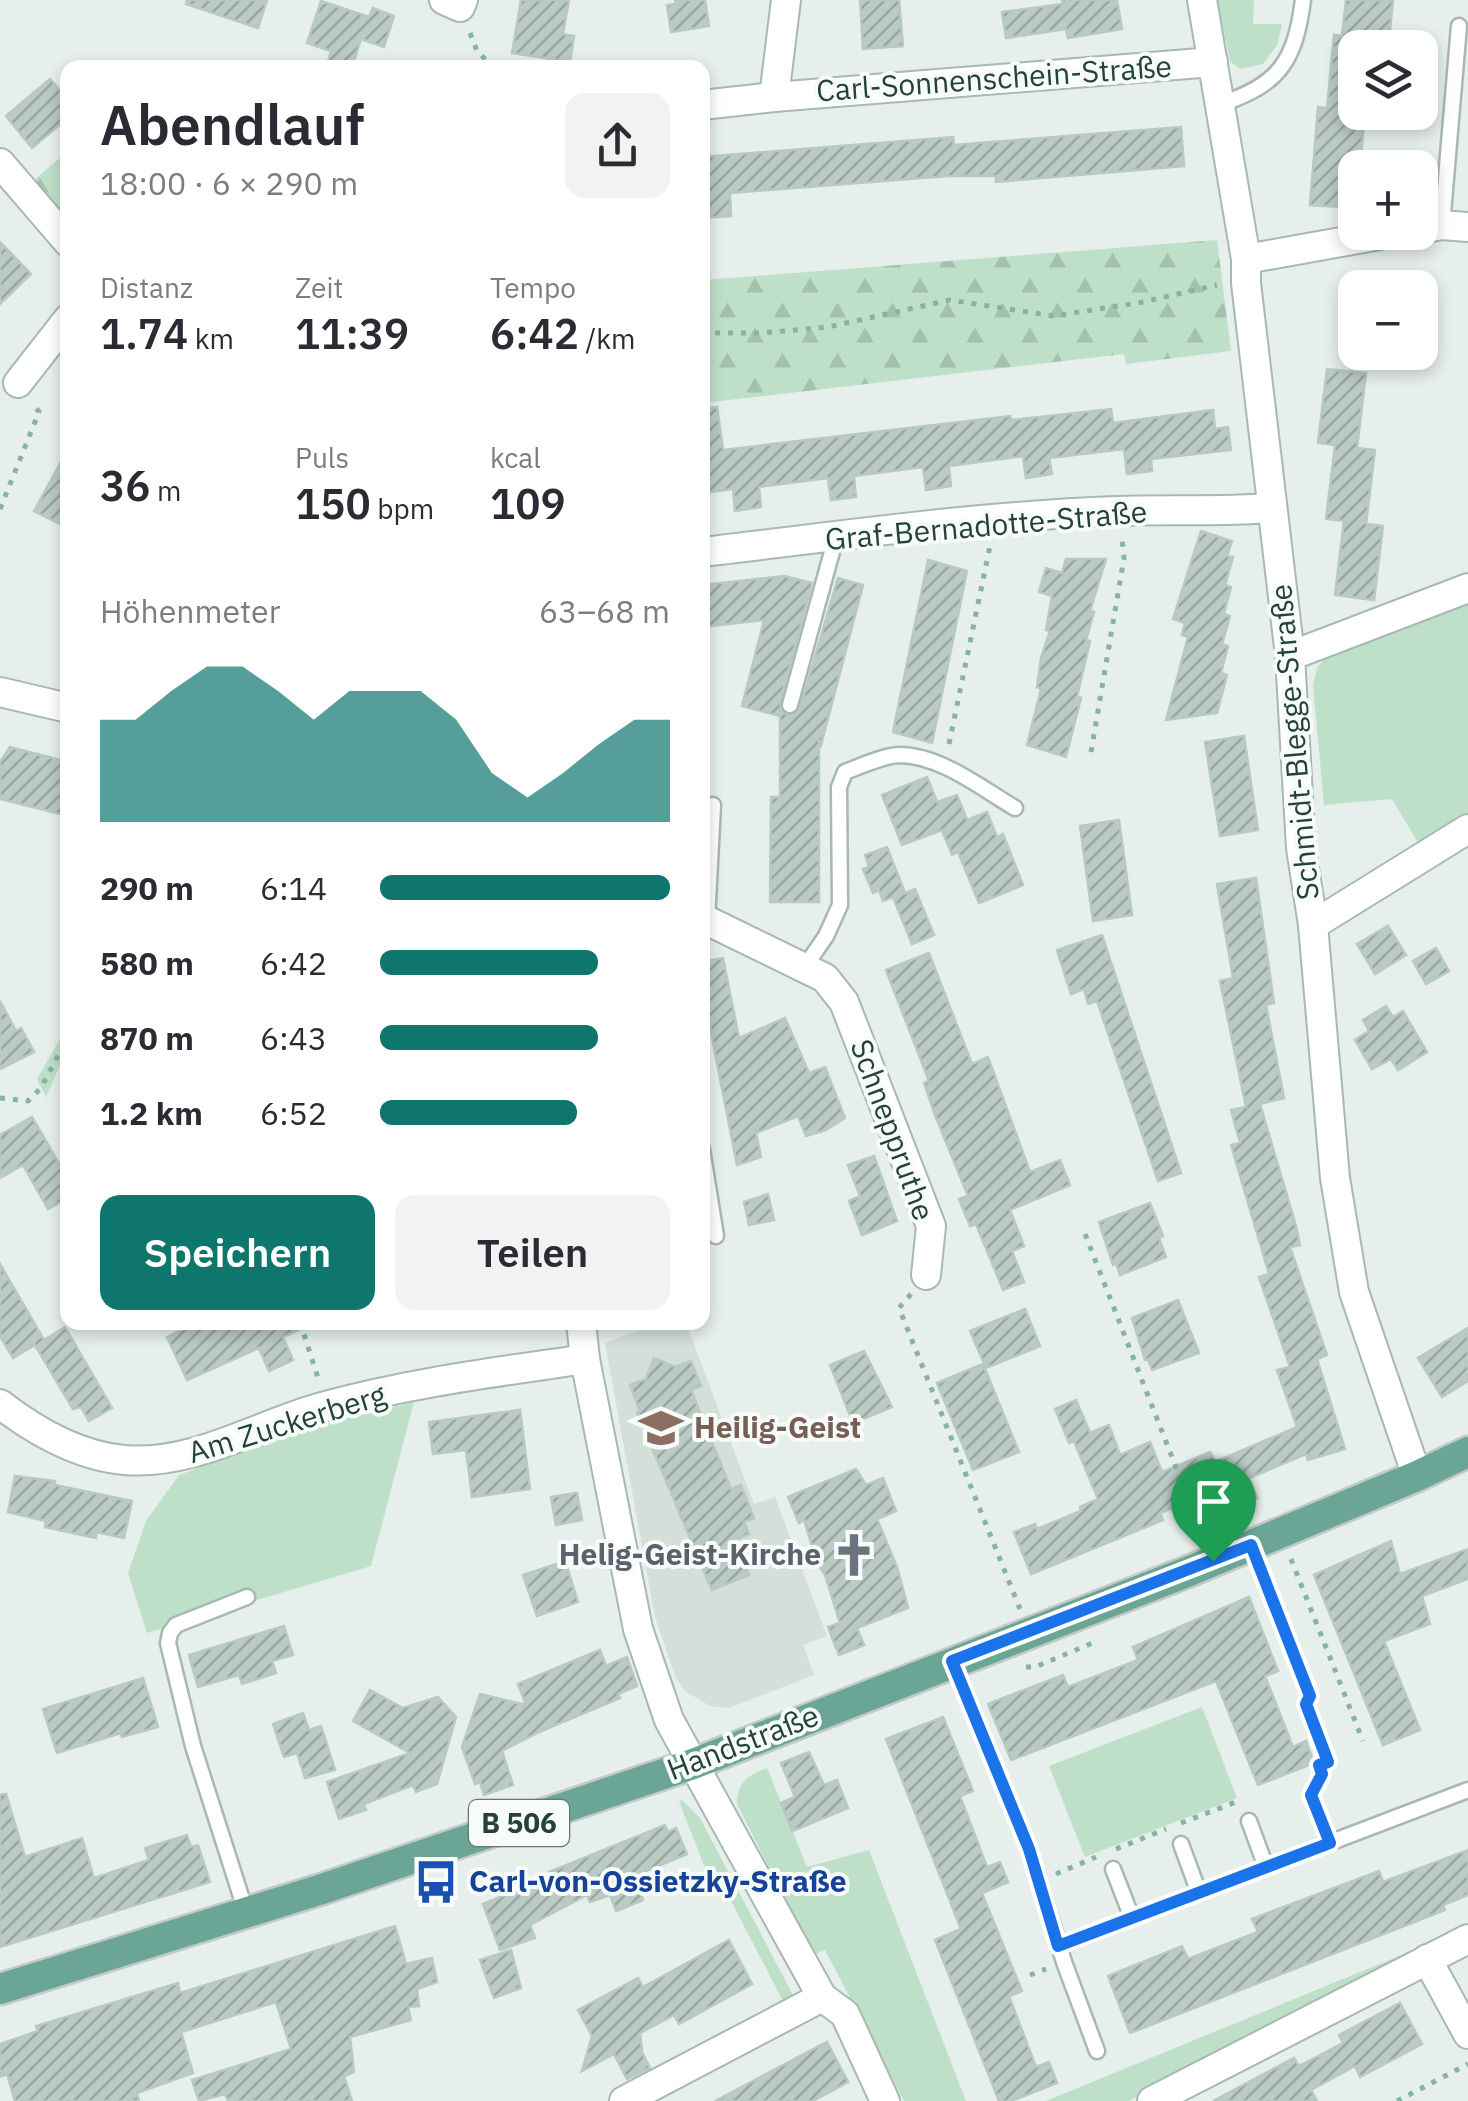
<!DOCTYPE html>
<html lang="de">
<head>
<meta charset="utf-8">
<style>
	:root { --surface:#fff; --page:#f2f2f3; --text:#2b2b33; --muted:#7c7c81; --accent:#0f766e }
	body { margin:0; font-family:"IBM Plex Sans",sans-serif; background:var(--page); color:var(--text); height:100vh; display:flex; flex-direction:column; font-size:38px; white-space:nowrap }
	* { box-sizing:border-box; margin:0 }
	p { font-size:32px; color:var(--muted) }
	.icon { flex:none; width:55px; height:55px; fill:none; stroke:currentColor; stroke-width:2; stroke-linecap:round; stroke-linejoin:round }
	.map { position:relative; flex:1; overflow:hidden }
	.details { position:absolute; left:60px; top:60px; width:650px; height:1270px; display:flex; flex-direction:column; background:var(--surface); border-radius:20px; box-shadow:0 5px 15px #0003 }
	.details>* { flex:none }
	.fabs { position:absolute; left:1338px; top:30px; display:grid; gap:20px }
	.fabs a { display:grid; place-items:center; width:100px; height:100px; border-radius:20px; background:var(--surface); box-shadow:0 5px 15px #0003; font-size:50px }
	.pin { position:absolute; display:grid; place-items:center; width:85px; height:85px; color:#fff; margin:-102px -42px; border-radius:50% 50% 50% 0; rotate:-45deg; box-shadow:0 0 10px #0007 }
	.pin .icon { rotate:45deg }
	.round { display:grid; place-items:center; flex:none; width:105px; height:105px; border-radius:20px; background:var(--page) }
	.overview { display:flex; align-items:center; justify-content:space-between; height:170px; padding:0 40px }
	h1 { font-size:55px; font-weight:600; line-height:75px }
	.figures { display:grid; grid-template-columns:repeat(3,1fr); gap:15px; height:170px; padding:10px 40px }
	.figures div { display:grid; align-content:center }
	.figures b { font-size:42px; font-weight:600 }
	.figures small { font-size:28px; font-weight:400 }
	.figures p { font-size:28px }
	.chart { height:280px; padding:20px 40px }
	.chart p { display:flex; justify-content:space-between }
	.chart svg { width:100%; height:180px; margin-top:10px; fill:var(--accent); opacity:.7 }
	.action { display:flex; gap:20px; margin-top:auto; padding:20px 40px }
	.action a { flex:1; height:115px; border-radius:20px; background:var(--accent); color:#fff; font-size:40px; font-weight:600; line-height:115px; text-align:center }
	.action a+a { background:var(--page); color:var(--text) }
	ul { padding:0 40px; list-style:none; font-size:32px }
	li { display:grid; grid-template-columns:160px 120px 1fr; align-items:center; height:75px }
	li i { height:25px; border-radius:12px; background:var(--accent) }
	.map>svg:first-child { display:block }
</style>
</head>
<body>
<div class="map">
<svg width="1468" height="2101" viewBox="0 0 1468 2101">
	<defs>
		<pattern id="forest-firs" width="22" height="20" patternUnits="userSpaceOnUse" patternTransform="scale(2.5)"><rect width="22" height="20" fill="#bfe0c8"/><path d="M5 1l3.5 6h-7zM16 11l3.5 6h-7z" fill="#a4c1ad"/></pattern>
		<pattern id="building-hatch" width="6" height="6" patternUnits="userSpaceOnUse" patternTransform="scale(2.5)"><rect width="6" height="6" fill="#bbcac4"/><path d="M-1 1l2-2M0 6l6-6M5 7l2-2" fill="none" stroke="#98a6a0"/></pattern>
	</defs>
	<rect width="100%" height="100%" fill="#e6efeb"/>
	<!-- built -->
	<path fill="#d4dfda" d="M658,1323H686L754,1504L775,1497L827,1636L803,1645L814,1675L729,1708L710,1706L685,1691L675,1676L655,1617L605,1343Z"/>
	<!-- green -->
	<g fill="#bfe0c8">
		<path d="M1217,0H1254L1253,24H1282L1277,45L1263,64L1240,69L1230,61Z"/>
		<path d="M1468,594V818L1420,846L1392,799L1324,805L1313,685L1317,668L1327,656Z"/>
		<path d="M67,1027V1049L46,1097L37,1079Z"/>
		<path d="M414,1402L371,1566L147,1633L128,1573L146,1521L179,1475L308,1427Z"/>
		<path d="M1202,1707L1237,1798L1085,1857L1049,1766Z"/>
		<path d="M767,1768L807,1867L869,1850L966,2101H904L825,1950L813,1955L737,1804C737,1782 747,1776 767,1768Z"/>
		<path d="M682,1800L700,1818L794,1997L784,2003L726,1891L715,1894L679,1801Z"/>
		<path d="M1433,1942L1129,2101H1046Z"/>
	</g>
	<!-- forest -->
	<g fill="url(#forest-firs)">
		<path d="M62,156L67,161V223L33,181Z"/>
		<path d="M1217,240L1231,351L1126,364L1124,354L703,403V280Z"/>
	</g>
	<!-- building -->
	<g fill="url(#building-hatch)" stroke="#b8c9c2" stroke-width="2.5">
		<path d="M187,0H267L258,28L186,4Z"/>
		<path d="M521,0H569L563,34L574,36L570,62L512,53Z"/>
		<path d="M675,0H705L709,26L671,32L667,5L676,4Z"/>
		<path d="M860,0H899L903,46L863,49Z"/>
		<path d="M1062,0H1117L1122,29L1068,38L1066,29L1006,38L1002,12L1063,4Z"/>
		<path d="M1346,0H1393L1389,40L1381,39L1380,48H1355V112H1365L1360,168H1355V208L1310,205L1318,107L1327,108L1334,35L1342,36Z"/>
		<path d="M321,1L369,17L373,8L394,16L384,47L361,39L352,68H326L331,51L307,43Z"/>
		<path d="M50,79L68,99V118L32,148L6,116Z"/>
		<path d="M1181,127L1184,166L996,182V176H948L730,193L731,216L702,218V157L953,137L954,145Z"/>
		<path d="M0,242L31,274L0,304Z"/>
		<path d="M1327,369L1366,373L1357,448L1375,450L1366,524L1383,526L1374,600L1335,595L1344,521L1326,519L1335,445L1318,443Z"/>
		<path d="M717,407L723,450L1010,416L1011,420L1111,409L1113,423L1213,410L1215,429L1228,427L1231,450L1151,459L1152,471L1127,474L1124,449L1049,458L1052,474L1026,478L1023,456L949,466L951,486L926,490L923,467L854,476L856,497L831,500L828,478L759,487L761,507L735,511L733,489L702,493V408Z"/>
		<path d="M68,449V528L34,511Z"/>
		<path d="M1201,531L1232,541L1227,556L1233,557L1225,585L1231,587L1224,614L1230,616L1222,644L1228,646L1221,673L1227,675L1217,713L1166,720L1188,637L1182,635L1185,623L1173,619Z"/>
		<path d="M1066,559H1106L1090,611L1094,612L1086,640L1090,641L1077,697L1081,698L1066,757L1027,745L1041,689L1037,687L1041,658L1050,631L1046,630L1052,596L1039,592L1046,568L1062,573Z"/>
		<path d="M928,560L967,571L932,743L893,732Z"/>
		<path d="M784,576L812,583L780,702L782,712L788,715L797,713L800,708L838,578L863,585L821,745L819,740V902H770L771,797H780V716L742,706L764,620L702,627V585Z"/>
		<path d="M1244,736L1258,830L1220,836L1205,742Z"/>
		<path d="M10,747L68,762V816L0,799V762Z"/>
		<path d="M927,777L937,802L957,795L967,820L987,812L997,837L1003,834L1023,885L979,903L958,852L952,855L942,830L902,845L882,795Z"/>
		<path d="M1119,820L1132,915L1093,921L1080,826Z"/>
		<path d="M887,847L905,893L915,889L934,935L912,944L893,897L883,901L879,890L873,893L863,869L869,867L865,855Z"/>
		<path d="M1256,878L1274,1003L1266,1005L1284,1098L1256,1105L1260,1104L1296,1226L1300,1245L1290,1247L1327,1355L1317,1359L1345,1449L1308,1460L1306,1454L1249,1478L1257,1498L1218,1515L1209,1493L1160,1513L1163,1520L1031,1574L1014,1532L1035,1524L1037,1529L1081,1511L1080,1507L1098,1499L1074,1441L1069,1443L1055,1409L1076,1400L1090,1433L1109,1425L1120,1455L1150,1442L1162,1472L1210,1452L1215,1462L1297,1427L1277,1370L1290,1367L1259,1277L1269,1274L1231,1145L1240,1143L1231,1110L1246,1107L1220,981L1233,978L1217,884Z"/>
		<path d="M1388,926L1406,955L1375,974L1357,944Z"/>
		<path d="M1102,935L1181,1173L1158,1181L1097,1001L1088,1004L1084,989L1071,994L1057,950Z"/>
		<path d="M1436,948L1449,971L1426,984L1413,961Z"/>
		<path d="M929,953L972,1064L988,1057L1030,1172L1060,1160L1070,1185L1010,1210L1024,1246L1012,1251L1024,1282L1003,1290L976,1224L970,1226L959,1199L968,1196L935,1115L924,1083L929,1081L886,970Z"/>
		<path d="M723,958L739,1038L785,1018L809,1073L825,1067L845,1118L826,1130L806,1136L798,1116L756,1133L761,1157L737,1165L702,986V962Z"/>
		<path d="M0,1001L16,1031L21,1028L34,1052L0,1069Z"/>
		<path d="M1386,1006L1393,1017L1403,1011L1427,1052L1398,1070L1391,1059L1372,1069L1355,1040L1369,1031L1363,1020Z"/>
		<path d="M32,1117L68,1179V1198L48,1209L23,1165L0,1178V1135Z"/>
		<path d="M874,1156L897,1221L862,1235L849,1201L860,1196L848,1165Z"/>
		<path d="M768,1194L774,1220L749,1225L744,1202Z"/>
		<path d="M1150,1203L1163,1236L1159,1238L1166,1257L1120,1275L1116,1263L1113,1265L1099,1222Z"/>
		<path d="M0,1264L44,1340L65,1327L112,1408L89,1421L81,1407L73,1409L35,1345L13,1358L0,1336Z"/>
		<path d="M1178,1300L1199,1353L1152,1370L1148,1359L1145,1360L1132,1318Z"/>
		<path d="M1025,1309L1040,1346L986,1368L970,1331Z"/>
		<path d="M198,1322H316L283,1337L293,1360L269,1371L259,1348L187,1380L167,1337Z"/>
		<path d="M1468,1328V1381L1442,1397L1418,1358Z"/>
		<path d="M864,1351L892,1407L853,1423L830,1365Z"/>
		<path d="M654,1358L675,1367L691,1361L701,1386L691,1390L731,1489L741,1485L754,1518L744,1522L749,1534L735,1540L749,1575L712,1590L637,1412L640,1411L630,1385L646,1379Z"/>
		<path d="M983,1364L1019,1452L973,1470L937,1383Z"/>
		<path d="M520,1410L530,1489L472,1497L466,1450L433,1454L429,1422Z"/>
		<path d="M856,1469L866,1485L883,1478L896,1511L877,1519L897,1567L908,1608L857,1628L864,1645L839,1655L828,1627L840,1623L825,1575L817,1562L804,1520L799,1523L788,1497Z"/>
		<path d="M15,1476L55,1481V1485L132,1501L124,1538L96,1532V1538L45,1527L46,1521L8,1512Z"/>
		<path d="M577,1493L582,1520L556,1525L551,1497Z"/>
		<path d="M1391,1541L1400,1574L1468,1549V1579L1422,1596L1430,1624L1384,1641L1420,1730L1383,1745L1314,1575Z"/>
		<path d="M565,1561L578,1602L537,1616L523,1575Z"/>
		<path d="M1249,1597L1278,1671L1265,1676L1293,1747L1306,1741L1314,1763L1258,1785L1216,1681L1011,1760L988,1704L1063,1675L1068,1687L1138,1660L1133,1647Z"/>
		<path d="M284,1626L293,1655L272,1661L276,1673L242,1684L239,1675L198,1687L189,1655Z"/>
		<path d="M600,1650L606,1666L627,1657L637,1686L618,1694L620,1698L539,1732L502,1751L513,1785L484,1795L480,1782L475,1784L462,1747L480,1694L526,1705L518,1684Z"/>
		<path d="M143,1678L158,1727L122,1737L121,1733L57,1753L43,1709Z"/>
		<path d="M370,1690L403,1708L438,1697L456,1717L437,1784L416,1792L413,1785L364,1804L366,1810L339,1819L327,1782L410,1753L353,1721Z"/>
		<path d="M303,1713L309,1730L321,1726L335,1770L305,1778L297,1753L284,1757L273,1724Z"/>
		<path d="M943,1717L973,1791L960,1796L987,1867L1000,1862L1008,1882L982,1893L1022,1991L1009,1996L1036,2067L1049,2062L1057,2083L1011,2101H999L935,1940L961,1929L886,1739Z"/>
		<path d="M809,1752L824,1785L837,1780L848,1808L792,1831L781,1803L795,1797L781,1763Z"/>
		<path d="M6,1794L25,1857L82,1838L94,1878L149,1860L145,1848L187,1835L191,1847L198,1845L210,1882L0,1947V1795Z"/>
		<path d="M665,1825L668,1832L676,1828L687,1854L634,1876L643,1900L616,1911L610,1895L590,1902L587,1895L530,1925L535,1938L500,1950L483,1904L550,1877L549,1872Z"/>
		<path d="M1468,1850V1895L1443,1905L1445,1910L1130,2033L1108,1976L1182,1946L1188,1959L1258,1932L1252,1919L1379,1871L1383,1882Z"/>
		<path d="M395,1926L406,1964L432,1958L437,1982L417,1989L419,2006L408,2007L411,2020L350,2037L354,2072L344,2076L352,2101H228L225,2094L199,2101L192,2080L291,2049L276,2002L181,2032L193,2073L137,2093L139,2101H15L7,2074L0,2077V2044L38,2031L36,2026L178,1983L180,1993Z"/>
		<path d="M729,1940L752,1984L679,2024L674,2015L640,2033L642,2052L650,2068L627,2079L614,2054L582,2071L592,2036L578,2010L638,1978L643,1987Z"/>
		<path d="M511,1950L521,1988L494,1998L480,1960Z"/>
		<path d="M1400,2003L1422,2044L1360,2077L1355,2066L1311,2090L1317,2101H1213L1294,2058L1299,2066L1343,2043L1339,2035Z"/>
		<path d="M827,2042L848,2082L813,2101H715Z"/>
	</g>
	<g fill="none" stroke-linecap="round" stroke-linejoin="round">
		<!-- service casing -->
		<g stroke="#a8b8b2" stroke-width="19">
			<g id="service">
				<path d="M1221,104C1280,84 1295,61 1303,0"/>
				<path d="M1442,225L1459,26"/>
				<path d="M790,705L836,537"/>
				<path d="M707,920L713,805"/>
				<path d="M804,968L826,936L840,905L839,787L845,772C861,766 882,756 899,755C940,755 981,788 1015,808"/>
				<path d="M702,1149L716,1236"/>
				<path d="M953,1662L1029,1849L1064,1962L1097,2051"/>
				<path d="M1311,1795L1330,1843"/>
				<path d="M1249,1821L1266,1867"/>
				<path d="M1181,1844L1199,1893"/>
				<path d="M1113,1869L1132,1918"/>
				<path d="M246,1912L193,1746L168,1643L170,1633L176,1625L247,1597"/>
				<path d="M1059,1946L1468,1790"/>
			</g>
		</g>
		<!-- minor casing -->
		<g stroke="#a8b8b2" stroke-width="32">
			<g id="minor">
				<path d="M444,0L460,7L463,0"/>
				<path d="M786,0L774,97L1213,62"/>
				<path d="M1202,0L1246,259V283L1290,656L1301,848L1313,925L1335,1178L1354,1292L1417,1476"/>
				<path d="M702,105L774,97"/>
				<path d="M0,163L68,242"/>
				<path d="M1420,229L1442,225L1468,227"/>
				<path d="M1246,259L1397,232"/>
				<path d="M18,383L68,319"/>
				<path d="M702,552C840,536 978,516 1116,511C1168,509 1219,512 1270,508"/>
				<path d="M1290,656L1468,588"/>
				<path d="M0,692L68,708"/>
				<path d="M702,918L825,978L844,1002L931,1226L926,1275"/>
				<path d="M1313,925L1468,829"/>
				<path d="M581,1322L585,1359L638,1629L669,1720L822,1997L845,2014L885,2101"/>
				<path d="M0,1404C35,1431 79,1456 124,1460C193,1466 257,1425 322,1407C408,1383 497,1372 585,1359"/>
				<path d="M1427,1959L1468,2034"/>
				<path d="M624,2101L822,1997"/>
				<path d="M1152,2101L1468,1939"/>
			</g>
		</g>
		<!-- primary casing -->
		<g stroke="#c2cac8" stroke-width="35">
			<path id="primary" d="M0,1989L319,1890L693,1764L1187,1572L1417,1476L1468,1452"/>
		</g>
		<!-- path -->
		<g stroke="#86b3a5" stroke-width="5" stroke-dasharray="5 8" stroke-linecap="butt">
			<path d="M470,33L477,51L494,68"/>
			<path d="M702,333H762L828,327L950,300L1053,316L1138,303L1217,285"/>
			<path d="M0,509L39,412L33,403"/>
			<path d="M949,744L990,546"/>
			<path d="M1091,752L1124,558L1122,538"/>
			<path d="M0,1098L28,1101L41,1088L63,1046L68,1044"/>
			<path d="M1085,1234L1202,1534"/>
			<path d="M911,1294L899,1308L1020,1609"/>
			<path d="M300,1322L319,1381"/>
			<path d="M1291,1559L1363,1741"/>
			<path d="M1262,1571L1310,1696L1306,1704L1327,1762L1319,1765L1322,1774L1320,1778"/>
			<path d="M1026,1667H1035L1095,1642"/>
			<path d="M1181,1823L1236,1802"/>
			<path d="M1116,1849L1166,1829"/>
			<path d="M1056,1874L1096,1857"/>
			<path d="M1030,1975L1046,1969"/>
			<path d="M1397,2101L1468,2064"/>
		</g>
		<!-- service -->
		<use href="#service" stroke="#fff" stroke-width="14"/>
		<!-- minor -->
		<use href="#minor" stroke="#fff" stroke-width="28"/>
		<!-- primary -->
		<use href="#primary" stroke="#6aa596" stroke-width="30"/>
	</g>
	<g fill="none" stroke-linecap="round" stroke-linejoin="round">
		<!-- route casing -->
		<g stroke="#fff" stroke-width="20">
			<path id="route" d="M1251,1545L1310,1696L1306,1704L1328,1762L1319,1765L1322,1774L1311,1795L1330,1843L1058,1946L1029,1849L952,1661Z"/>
		</g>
		<!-- route -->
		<use href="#route" stroke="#1a73e8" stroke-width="12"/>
	</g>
	<!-- icons -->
	<defs>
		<g id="school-bare" transform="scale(3.45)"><path d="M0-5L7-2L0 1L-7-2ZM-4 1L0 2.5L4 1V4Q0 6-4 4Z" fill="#8d6e63" stroke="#f7fbf9" stroke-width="2.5" paint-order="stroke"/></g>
		<g id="church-bare" transform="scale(3.45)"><path d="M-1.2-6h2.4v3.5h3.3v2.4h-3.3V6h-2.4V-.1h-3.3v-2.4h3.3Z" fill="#6b7280" stroke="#f7fbf9" stroke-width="2.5" paint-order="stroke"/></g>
		<g id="bus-bare" transform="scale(3.45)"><path d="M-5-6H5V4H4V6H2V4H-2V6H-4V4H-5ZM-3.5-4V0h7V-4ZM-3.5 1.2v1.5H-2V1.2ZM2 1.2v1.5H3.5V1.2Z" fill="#1a4fb4" stroke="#f7fbf9" stroke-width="2.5" paint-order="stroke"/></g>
	</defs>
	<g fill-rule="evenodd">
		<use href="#school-bare" x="661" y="1428"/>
		<use href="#church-bare" x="854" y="1555"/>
		<use href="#bus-bare" x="436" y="1882"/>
	</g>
	<g text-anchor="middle" stroke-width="8" stroke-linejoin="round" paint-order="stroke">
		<!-- shield labels -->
		<rect fill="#f7fbf9" stroke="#637a73" stroke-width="2.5" x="469" y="1800" width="100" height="46" rx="8"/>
		<g font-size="28" font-weight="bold" fill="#24423a">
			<text x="519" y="1833">B 506</text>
		</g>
		<!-- street labels -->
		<g font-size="30" fill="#24423a" stroke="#f7fbf9">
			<text transform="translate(994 79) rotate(-4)" y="10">Carl-Sonnenschein-Straße</text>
			<text transform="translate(986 526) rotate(-5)" y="10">Graf-Bernadotte-Straße</text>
			<text transform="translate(1295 742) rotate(-95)" y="10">Schmidt-Blegge-Straße</text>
			<text transform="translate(892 1130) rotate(70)" y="10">Schneppruthe</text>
			<text transform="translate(287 1424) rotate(-17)" y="10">Am Zuckerberg</text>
			<text transform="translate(743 1743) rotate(-21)" y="10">Handstraße</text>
		</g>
		<!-- education labels -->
		<g font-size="30" font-weight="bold" fill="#785e54" stroke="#f7fbf9" text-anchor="start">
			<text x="694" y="1438">Heilig-Geist</text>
		</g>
		<!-- worship labels -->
		<g font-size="30" font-weight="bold" fill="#5b616d" stroke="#f7fbf9" text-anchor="end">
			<text x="821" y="1565">Helig-Geist-Kirche</text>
		</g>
		<!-- transit labels -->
		<g font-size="30" font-weight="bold" fill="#164399" stroke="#f7fbf9" text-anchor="start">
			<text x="469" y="1892">Carl-von-Ossietzky-Straße</text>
		</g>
	</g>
</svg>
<div class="fabs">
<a><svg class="icon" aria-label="layers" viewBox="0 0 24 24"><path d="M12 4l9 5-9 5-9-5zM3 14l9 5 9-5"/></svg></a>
<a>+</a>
<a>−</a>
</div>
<div class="pin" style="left:1213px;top:1561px;background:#1e9e55"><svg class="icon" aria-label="arrive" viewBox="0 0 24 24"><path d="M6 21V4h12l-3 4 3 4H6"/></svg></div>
<section class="details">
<div class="overview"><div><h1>Abendlauf</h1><p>18:00 · 6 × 290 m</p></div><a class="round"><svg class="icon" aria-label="share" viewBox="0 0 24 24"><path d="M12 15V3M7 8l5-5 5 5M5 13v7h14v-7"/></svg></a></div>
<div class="figures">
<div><p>Distanz</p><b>1.74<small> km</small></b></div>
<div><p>Zeit</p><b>11:39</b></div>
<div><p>Tempo</p><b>6:42<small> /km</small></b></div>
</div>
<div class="figures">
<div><b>36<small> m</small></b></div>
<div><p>Puls</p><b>150<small> bpm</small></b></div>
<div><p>kcal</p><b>109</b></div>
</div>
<div class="chart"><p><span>Höhenmeter</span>63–68 m</p>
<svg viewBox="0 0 160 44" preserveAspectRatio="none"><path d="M0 44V19L10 19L20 12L30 6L40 6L50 12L60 19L70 12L80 12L90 12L100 19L110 32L120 38L130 32L140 25L150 19L160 19V44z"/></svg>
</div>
<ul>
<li><b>290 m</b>6:14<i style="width:100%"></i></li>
<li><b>580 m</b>6:42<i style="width:75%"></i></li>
<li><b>870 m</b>6:43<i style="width:75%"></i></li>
<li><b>1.2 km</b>6:52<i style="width:68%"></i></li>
</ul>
<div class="action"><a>Speichern</a><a>Teilen</a></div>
</section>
</div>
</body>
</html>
